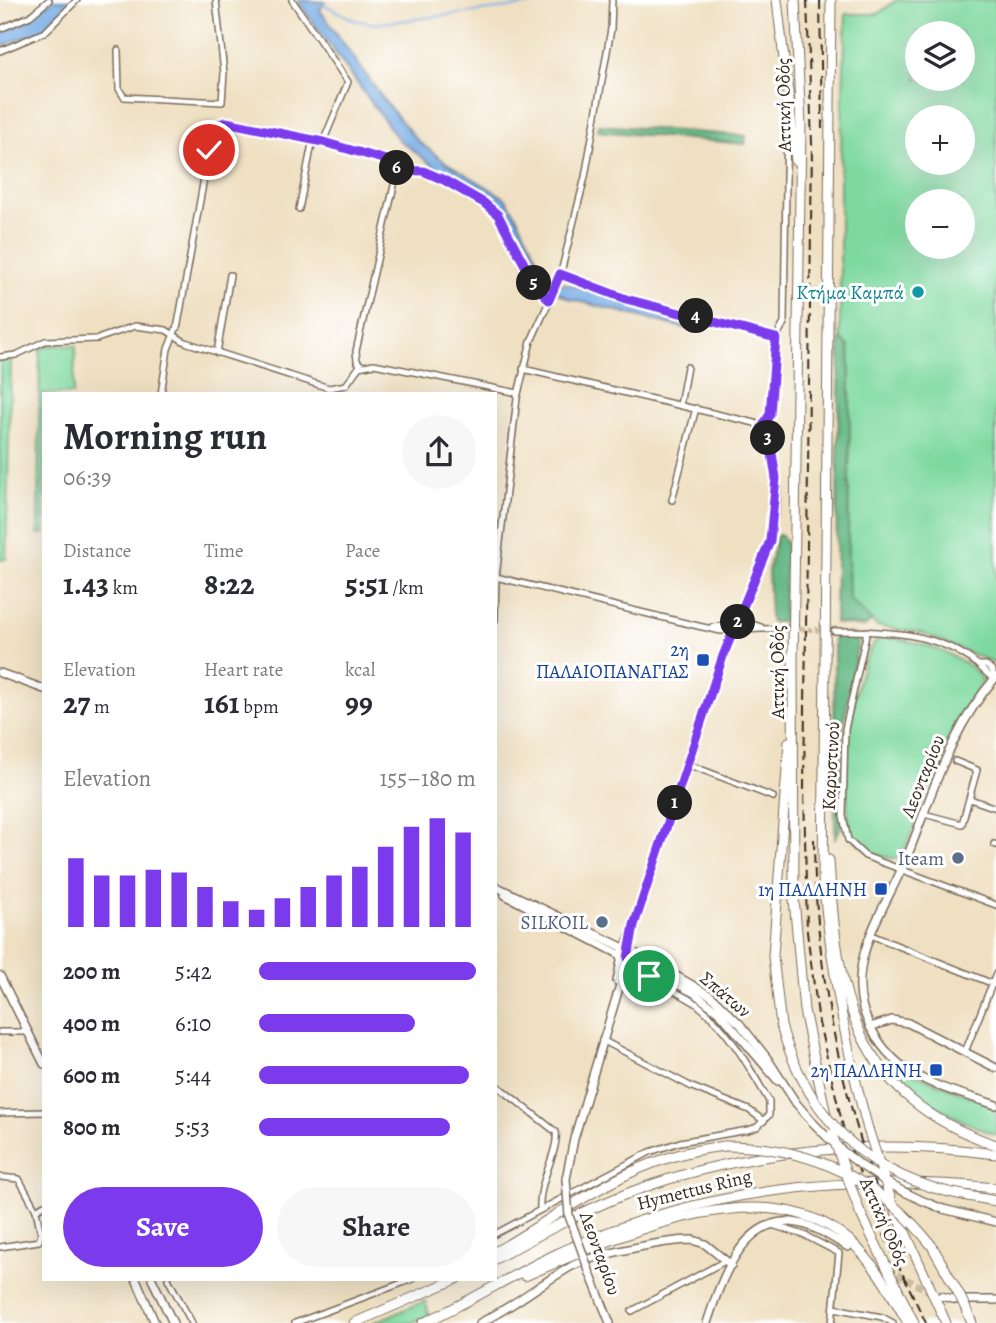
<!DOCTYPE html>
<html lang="en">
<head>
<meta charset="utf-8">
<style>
	:root { --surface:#fff; --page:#f7f7f7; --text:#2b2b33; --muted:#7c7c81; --accent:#7c3aed }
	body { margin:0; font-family:Alegreya,serif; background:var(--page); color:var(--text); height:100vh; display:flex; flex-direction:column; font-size:26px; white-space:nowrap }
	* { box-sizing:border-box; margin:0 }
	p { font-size:23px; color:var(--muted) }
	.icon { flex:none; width:38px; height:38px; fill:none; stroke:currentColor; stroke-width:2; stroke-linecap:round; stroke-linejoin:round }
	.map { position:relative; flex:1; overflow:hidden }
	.drawer { position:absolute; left:42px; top:392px; width:455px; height:889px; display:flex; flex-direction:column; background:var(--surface); border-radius:0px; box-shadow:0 7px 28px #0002 }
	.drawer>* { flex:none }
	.controls { position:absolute; left:905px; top:21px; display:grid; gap:14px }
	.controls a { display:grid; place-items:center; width:70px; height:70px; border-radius:50%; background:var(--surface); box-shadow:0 7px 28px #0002; font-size:35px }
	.pin { position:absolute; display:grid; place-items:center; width:60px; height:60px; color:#fff; margin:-30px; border:4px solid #fff; border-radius:50%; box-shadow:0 2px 7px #0007 }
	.km { position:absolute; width:35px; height:35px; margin:-18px; border-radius:50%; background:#222; color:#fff; font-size:19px; line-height:35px; text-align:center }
	.round { display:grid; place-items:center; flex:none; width:74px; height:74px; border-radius:37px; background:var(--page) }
	.head { display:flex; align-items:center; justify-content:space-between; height:119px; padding:0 21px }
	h1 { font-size:38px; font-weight:600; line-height:52px }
	.figures { display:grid; grid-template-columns:repeat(3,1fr); gap:10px; height:119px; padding:7px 21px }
	.figures div { display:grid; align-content:center }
	.figures b { font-size:30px; font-weight:600 }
	.figures small { font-size:19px; font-weight:400 }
	.figures p { font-size:19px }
	.chart { height:196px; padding:14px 21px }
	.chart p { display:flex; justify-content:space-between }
	.chart svg { width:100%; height:126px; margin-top:7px; stroke:var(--accent); stroke-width:6 }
	.action { display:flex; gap:14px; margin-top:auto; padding:14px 21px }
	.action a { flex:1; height:80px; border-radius:42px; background:var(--accent); color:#fff; font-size:28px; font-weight:600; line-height:80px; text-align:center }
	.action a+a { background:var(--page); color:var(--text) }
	ul { padding:0 21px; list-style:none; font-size:23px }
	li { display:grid; grid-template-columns:112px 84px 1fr; align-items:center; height:52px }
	li i { height:18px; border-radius:9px; background:var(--accent) }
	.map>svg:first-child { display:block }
</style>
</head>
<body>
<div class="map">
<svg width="996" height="1323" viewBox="0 0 996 1323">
	<rect width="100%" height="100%" fill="#fff"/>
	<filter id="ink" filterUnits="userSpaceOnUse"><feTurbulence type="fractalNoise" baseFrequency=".0143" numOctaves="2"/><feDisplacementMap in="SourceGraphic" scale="14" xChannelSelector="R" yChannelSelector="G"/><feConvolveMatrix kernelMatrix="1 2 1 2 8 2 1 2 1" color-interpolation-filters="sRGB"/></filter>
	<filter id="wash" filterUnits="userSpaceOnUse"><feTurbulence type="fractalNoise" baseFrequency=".00686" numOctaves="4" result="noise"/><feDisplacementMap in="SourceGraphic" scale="28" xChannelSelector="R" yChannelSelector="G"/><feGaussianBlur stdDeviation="1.57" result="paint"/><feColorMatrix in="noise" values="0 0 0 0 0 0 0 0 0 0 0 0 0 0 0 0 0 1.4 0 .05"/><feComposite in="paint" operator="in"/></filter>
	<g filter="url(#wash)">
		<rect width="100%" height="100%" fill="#efe0c2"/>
		<!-- green -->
		<g fill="#7ed99f" stroke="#5c825e" stroke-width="2" fill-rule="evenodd">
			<path d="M896,0H996V664L922,633L877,626L849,599C845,515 853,431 849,347L840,338V176L846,14H878ZM917,33H962V79H917ZM917,117H962V163H917ZM917,201H962V247H917Z"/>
			<path d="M52,345L76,346L73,394H44V534H38L40,349Z"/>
			<path d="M11,359L6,559L0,560V361Z"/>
			<path d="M881,638C907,636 973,657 983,682L958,716L903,854L898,859C884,858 863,851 855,839C836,812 850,651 881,638Z"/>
			<path d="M901,1068L996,1107V1135C957,1120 926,1104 896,1074Z"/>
			<path d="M425,1301L429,1315L411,1323H372Z"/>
		</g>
		<!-- forest -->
		<g fill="#66b986" stroke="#507252" stroke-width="2">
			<path d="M599,125L746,136L745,144L598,131Z"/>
			<path d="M840,338L849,347C853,431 845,515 849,599L872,621L864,627L835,623Z"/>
			<path d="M777,535L782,536L786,544L783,622H771L770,615L768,571Z"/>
			<path d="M834,634H853L858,643L841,740L840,829L835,838Z"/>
		</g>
		<!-- water -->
		<g fill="#76abe4" stroke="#586a81" stroke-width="2">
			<path d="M53,0H74L43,30L0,47V32L23,23Z"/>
			<path d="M297,0L325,2L320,10L386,103L418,141L444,161L505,198L515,213L545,273L552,280L688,316L685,328L570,299L546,287L531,273L496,205L440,171L398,139Z"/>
		</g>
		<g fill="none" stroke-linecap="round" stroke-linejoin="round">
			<!-- stream -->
			<path stroke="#76abe4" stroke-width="2" d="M323,4L354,20L375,24L572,0"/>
		</g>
	</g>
	<g filter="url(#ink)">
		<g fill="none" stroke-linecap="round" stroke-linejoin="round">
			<!-- street-tunnel -->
			<path stroke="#cbbca1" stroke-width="5" stroke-dasharray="5 2.5" stroke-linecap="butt" d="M785,628L834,631"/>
			<!-- secondary-tunnel -->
			<path stroke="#cbbca1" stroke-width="7" stroke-dasharray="7 3.5" stroke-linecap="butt" d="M869,1260L933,1293"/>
			<!-- street casing -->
			<g stroke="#7a6a57" stroke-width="8">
				<g id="street">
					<path d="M292,0L348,82L323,142"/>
					<path d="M0,29L30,16L49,0"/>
					<path d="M118,50L119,89L124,97L222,102L224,73L216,0"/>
					<path d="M0,51L45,32L77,0"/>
					<path d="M299,209L313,139"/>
					<path d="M560,274L626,299L776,338L770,414L761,429"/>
					<path d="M776,338L784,323L787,112"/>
					<path d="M217,353L230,275"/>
					<path d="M0,357L16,355L45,341L97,339L135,326L166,330L185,342L329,388L346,385L359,367L374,364L518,393"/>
					<path d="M361,365L357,361L356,351L398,168"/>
					<path d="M523,369L755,423C780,446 780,486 775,518C767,568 740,611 723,657C690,745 662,836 634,925L624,948"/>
					<path d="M161,394L168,349L178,324L209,150L215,125L221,123L323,142L386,160L402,170L423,171L444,180L484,203L498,215L535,284L549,300"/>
					<path d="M680,405L687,367"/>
					<path d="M672,500L696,408"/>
					<path d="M496,577L698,626L721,631L785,628"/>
					<path d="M495,620L496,577L517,398L531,341L559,280L585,177L611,29L612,0"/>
					<path d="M712,627L752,624L761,627"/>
					<path d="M834,631C883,631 938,631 978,665C982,669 985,672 990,676H996"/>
					<path d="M867,631L845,729L843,816L848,840L865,856L996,905"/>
					<path d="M978,665H986L993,671V675"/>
					<path d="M687,764L773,797"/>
					<path d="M970,799L996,808"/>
					<path d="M924,814L962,824L977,770L955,761"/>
					<path d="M994,844L996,845"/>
					<path d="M871,935L996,985"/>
					<path d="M630,952L634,928"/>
					<path d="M0,1032H27"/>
					<path d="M602,1040L692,1087L749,1110L764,1121"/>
					<path d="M965,1052L996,974"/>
					<path d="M495,1084L556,1132C559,1151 538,1182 540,1208"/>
					<path d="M0,1113L44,1112"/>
					<path d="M0,1177L19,1179L36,1210"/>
					<path d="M772,1225L804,1235L839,1253L832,1323"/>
					<path d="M495,1234L650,1152L680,1142L748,1130L757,1127L769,1115V1101C749,1067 730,1031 698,1005C679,990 644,982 630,961"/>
					<path d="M0,1247L39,1241L41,1234L36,1210L44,1205"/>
					<path d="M168,1279L192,1323"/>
					<path d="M834,1308L882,1317L893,1323"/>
					<path d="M632,1311L725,1261"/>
					<path d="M295,1323L413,1279"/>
				</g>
			</g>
			<!-- secondary casing -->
			<g stroke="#7a6a57" stroke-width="10">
				<g id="secondary">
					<path d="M0,673L44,689"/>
					<path d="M996,677C951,728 934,789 909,852C896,886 874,918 864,954C858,976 858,1001 868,1022C894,1079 941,1087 996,1105"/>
					<path d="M495,886L649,960L711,996L740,1024L767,1058L796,1103"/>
					<path d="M505,895L694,993L720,1013L778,1081"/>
					<path d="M0,976L44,1064"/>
					<path d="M617,981L623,951"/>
					<path d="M870,1027L892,1020L908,1023L996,1068"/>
					<path d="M566,1179L574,1139L628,958"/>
					<path d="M943,1209L996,1222"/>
					<path d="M591,1276L610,1323"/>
					<path d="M136,1279L155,1323"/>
					<path d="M152,1279L173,1323"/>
					<path d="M941,1296L957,1300H996"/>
					<path d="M480,1323C512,1307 540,1284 572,1266C596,1254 666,1240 693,1240L705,1244L731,1265"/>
					<path d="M707,1323C720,1283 743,1212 798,1223C816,1226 832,1238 848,1247"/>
				</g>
			</g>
			<!-- highway casing -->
			<g stroke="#7a6a57" stroke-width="11">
				<g id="highway">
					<path d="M777,0L796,161"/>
					<path d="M795,0L801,126L793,661L794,899L804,1010L826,1115"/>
					<path d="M831,0L823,879C831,964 845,1046 868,1129"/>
					<path d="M829,860C837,996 852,1096 996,1145"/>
					<path d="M781,1026L773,956L789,742"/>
					<path d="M968,1196L996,1201"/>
					<path d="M894,1207L946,1323"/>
					<path d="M860,1212L914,1323"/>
					<path d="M932,1246L959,1294"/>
					<path d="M495,1252C572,1208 633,1155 725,1146"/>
					<path d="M495,1259C540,1234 586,1209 634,1191C747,1149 877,1138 996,1154"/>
					<path d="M525,1276C614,1238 764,1166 849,1240C875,1263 891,1293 908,1323"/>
					<path d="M966,1309L972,1323"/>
					<path d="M354,1323L456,1279"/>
					<path d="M423,1323C472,1301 516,1272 565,1250C702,1188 847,1174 996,1188"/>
				</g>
			</g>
			<!-- street -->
			<use href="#street" stroke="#fff" stroke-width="5"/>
			<!-- secondary -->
			<use href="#secondary" stroke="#fff" stroke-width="7"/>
			<!-- highway -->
			<use href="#highway" stroke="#fff" stroke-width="9"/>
			<!-- rail -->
			<g stroke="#3b2a1e" stroke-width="2" stroke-dasharray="10 5" stroke-linecap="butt">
				<path d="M807,0L812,144L804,788L807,932L819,1023L844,1131L881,1229L926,1323"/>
				<path d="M820,0L822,129"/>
				<path d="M814,839C815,979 845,1119 900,1247"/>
			</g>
			<!-- secondary-bridge casing -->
			<g stroke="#7a6a57" stroke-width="10" stroke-linecap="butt">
				<g id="secondary-bridge">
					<path d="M796,1103C835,1152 884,1187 943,1209"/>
					<path d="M566,1179L569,1216L591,1276"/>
				</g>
			</g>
			<!-- highway-bridge casing -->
			<g stroke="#7a6a57" stroke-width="11" stroke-linecap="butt">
				<g id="highway-bridge">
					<path d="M781,1026C809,1121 870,1179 968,1196"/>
					<path d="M868,1129L891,1200"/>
					<path d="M832,1134L860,1212"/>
					<path d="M725,1146C810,1146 879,1179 932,1246"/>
					<path d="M959,1294L966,1309"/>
				</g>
			</g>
			<!-- secondary-bridge -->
			<use href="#secondary-bridge" stroke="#fff" stroke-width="7"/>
			<!-- highway-bridge -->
			<use href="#highway-bridge" stroke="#fff" stroke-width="9"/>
		</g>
	</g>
	<g fill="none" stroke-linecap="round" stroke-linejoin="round" filter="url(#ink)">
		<!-- route casing -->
		<g stroke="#fff" stroke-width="14">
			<path id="route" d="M209,150L215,125L226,122L323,142L386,160L402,170L423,171L444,180L484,203L498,215L535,284L549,300L560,274L626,299L776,338L770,414L761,429L770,441L776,478L770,541L723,656L634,925L628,958L635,968L649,976"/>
		</g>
		<!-- route -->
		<use href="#route" stroke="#7c3aed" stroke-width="9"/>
	</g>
	<!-- markers -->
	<circle fill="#0f9aa8" stroke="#fff" stroke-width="2.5" cx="918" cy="292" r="7"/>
	<g fill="#1a4fb4" stroke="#fff" stroke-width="2.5">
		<rect x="696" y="653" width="14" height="14" rx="3.5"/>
		<rect x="874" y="882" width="14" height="14" rx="3.5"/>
		<rect x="929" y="1063" width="14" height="14" rx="3.5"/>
	</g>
	<g fill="#5c6f8a" stroke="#fff" stroke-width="2.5">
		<circle cx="958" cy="858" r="7"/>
		<circle cx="602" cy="922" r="7"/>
	</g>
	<g text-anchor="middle" stroke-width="6" stroke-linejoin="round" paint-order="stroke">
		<!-- street labels -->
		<g font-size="19" fill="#3b2a1e" stroke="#fff">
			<text transform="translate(783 105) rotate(-91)" y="7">Αττική Οδός</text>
			<text transform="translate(777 672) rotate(-90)" y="7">Αττική Οδός</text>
			<text transform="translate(830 766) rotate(-87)" y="7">Καρυστινού</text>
			<text transform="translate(922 776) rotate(-68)" y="7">Λεονταρίου</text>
			<text transform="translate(726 994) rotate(40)" y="7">Σπάτων</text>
			<text transform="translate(694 1189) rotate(-14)" y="7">Hymettus Ring</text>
			<text transform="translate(885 1221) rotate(66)" y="7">Αττική Οδός</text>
			<text transform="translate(601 1253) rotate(70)" y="7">Λεονταρίου</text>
		</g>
		<!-- culture labels -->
		<g font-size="19" fill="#0d838f" stroke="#fff" text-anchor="end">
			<text x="904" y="299">Kτήμα Καμπά</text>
		</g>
		<!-- transit labels -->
		<g font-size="19" fill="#164399" stroke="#fff" text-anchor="end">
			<text x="689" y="656">2η<tspan x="689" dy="22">ΠΑΛΑΙΟΠΑΝΑΓΙΑΣ</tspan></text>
			<text x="867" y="896">1η ΠΑΛΛΗΝΗ</text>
			<text x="922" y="1077">2η ΠΑΛΛΗΝΗ</text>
		</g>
		<!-- service labels -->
		<g font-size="19" fill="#4e5e75" stroke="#fff" text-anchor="end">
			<text x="944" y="865">Iteam</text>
			<text x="588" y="929">SILKOIL</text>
		</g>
	</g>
</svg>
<div class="controls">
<a><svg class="icon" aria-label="layers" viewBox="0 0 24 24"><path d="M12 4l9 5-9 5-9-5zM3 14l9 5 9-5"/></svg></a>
<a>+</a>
<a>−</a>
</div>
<div class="pin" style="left:649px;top:976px;background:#1e9e55"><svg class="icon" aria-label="arrive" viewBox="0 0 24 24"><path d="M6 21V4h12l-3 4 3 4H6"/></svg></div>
<div class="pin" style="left:209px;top:150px;background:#d93025"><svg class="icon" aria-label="check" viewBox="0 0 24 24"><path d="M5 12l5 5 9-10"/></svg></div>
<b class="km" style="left:675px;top:803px">1</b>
<b class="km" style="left:738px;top:622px">2</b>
<b class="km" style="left:768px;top:438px">3</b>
<b class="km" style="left:696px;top:316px">4</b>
<b class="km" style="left:534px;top:283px">5</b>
<b class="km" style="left:397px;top:168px">6</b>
<section class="drawer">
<div class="head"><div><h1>Morning run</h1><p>06:39</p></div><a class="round"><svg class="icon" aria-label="share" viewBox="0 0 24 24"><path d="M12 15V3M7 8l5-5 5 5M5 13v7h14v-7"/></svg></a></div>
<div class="figures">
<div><p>Distance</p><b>1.43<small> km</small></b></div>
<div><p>Time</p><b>8:22</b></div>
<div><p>Pace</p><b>5:51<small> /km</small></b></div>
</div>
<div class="figures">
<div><p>Elevation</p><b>27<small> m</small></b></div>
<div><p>Heart rate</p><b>161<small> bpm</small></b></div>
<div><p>kcal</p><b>99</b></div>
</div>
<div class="chart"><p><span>Elevation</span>155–180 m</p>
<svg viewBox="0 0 160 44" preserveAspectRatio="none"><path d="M5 44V20M15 44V26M25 44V26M35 44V24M45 44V25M55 44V30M65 44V35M75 44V38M85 44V34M95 44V30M105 44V26M115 44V23M125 44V16M135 44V9M145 44V6M155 44V11"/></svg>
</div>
<ul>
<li><b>200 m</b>5:42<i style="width:100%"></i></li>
<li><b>400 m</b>6:10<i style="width:72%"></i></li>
<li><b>600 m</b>5:44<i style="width:97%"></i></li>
<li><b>800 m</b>5:53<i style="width:88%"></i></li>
</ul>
<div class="action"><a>Save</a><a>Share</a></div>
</section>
</div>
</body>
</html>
